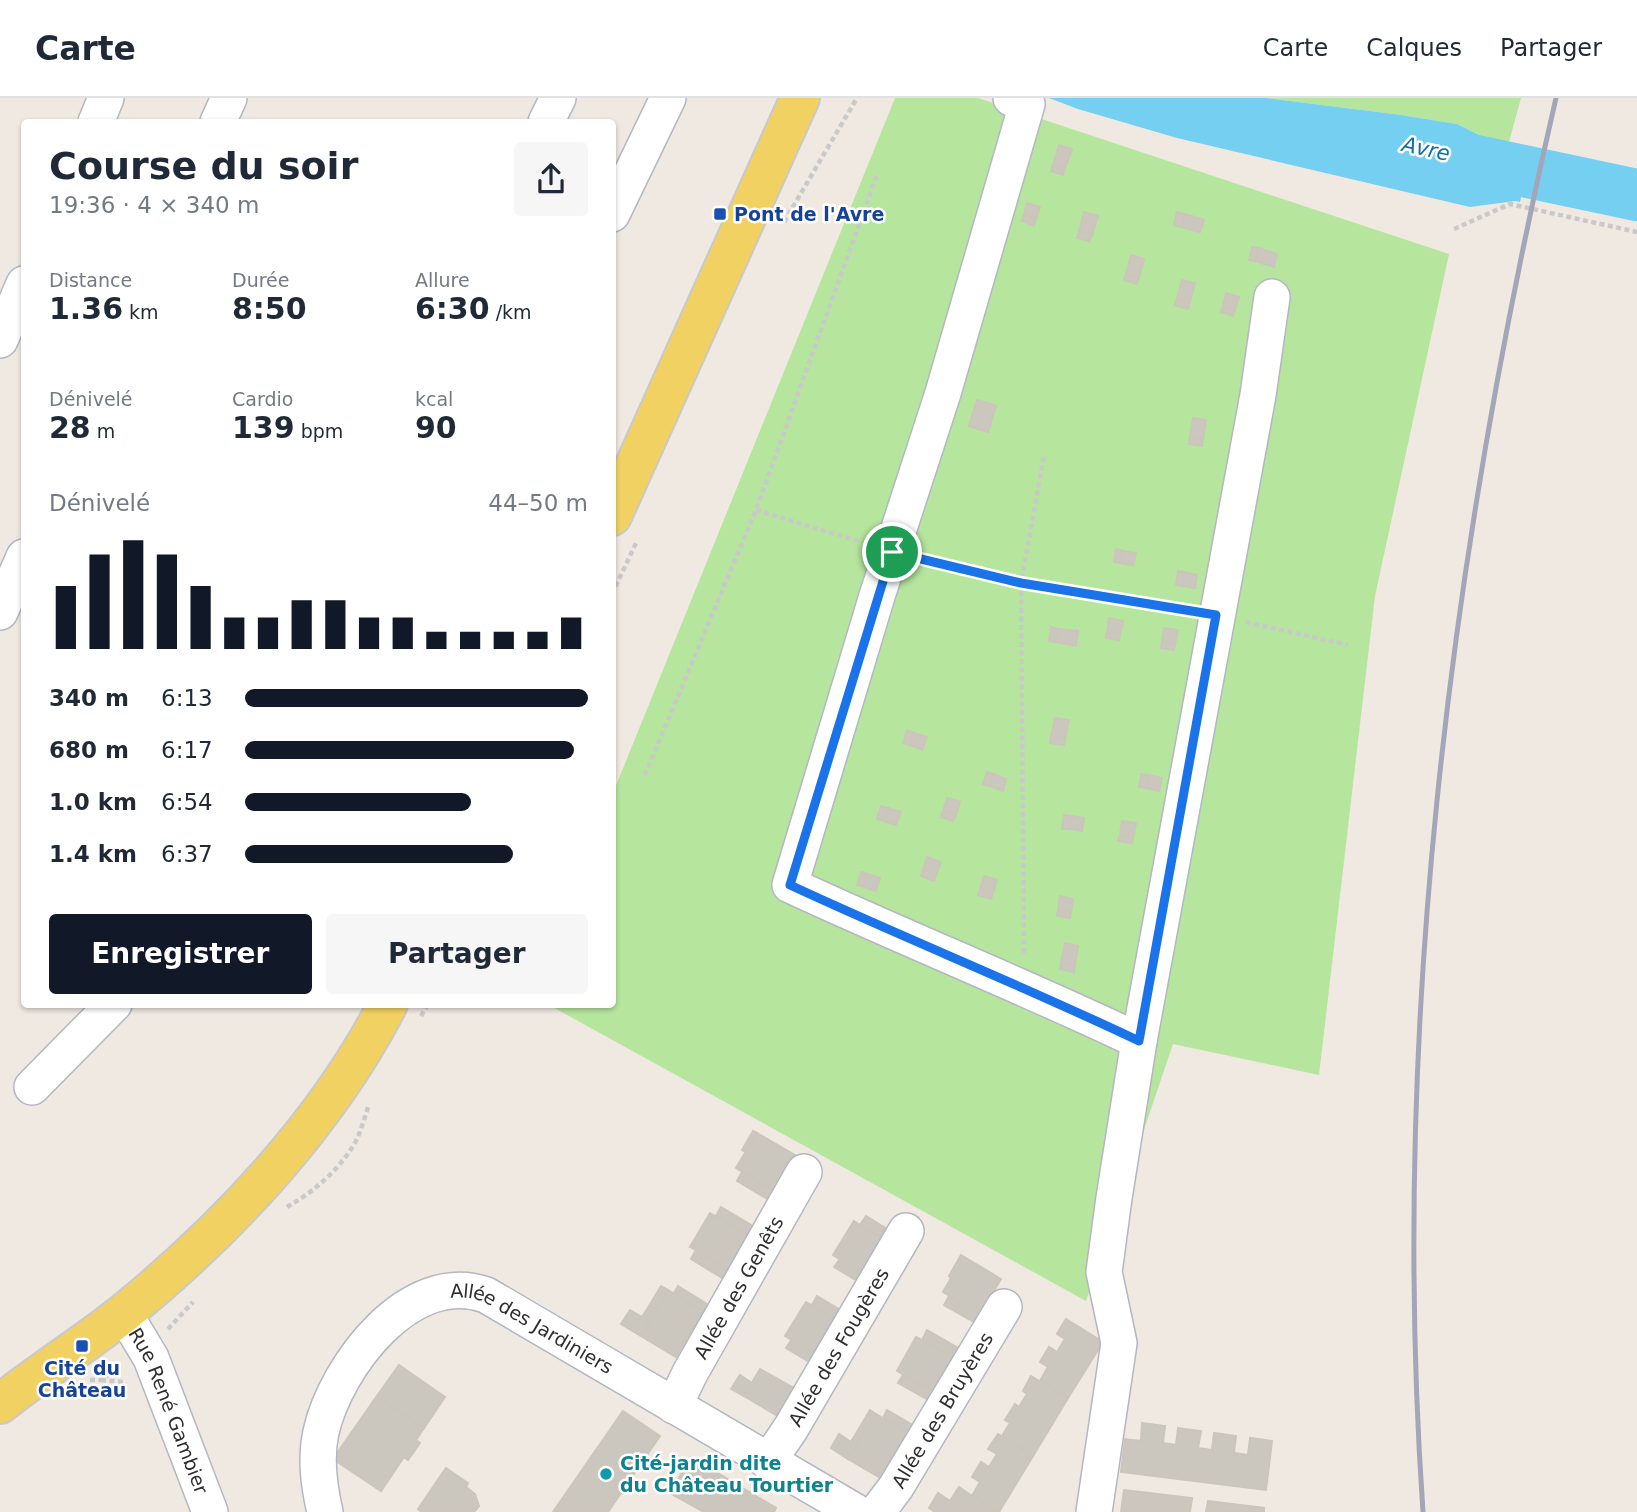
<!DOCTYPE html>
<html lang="fr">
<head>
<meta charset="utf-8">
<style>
	:root { --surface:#fff; --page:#f6f6f7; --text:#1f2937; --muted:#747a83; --line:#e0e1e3; --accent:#111827 }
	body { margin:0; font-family:"DejaVu Sans",sans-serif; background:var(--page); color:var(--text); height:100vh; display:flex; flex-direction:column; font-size:26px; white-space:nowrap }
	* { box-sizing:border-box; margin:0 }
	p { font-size:23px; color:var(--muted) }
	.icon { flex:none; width:38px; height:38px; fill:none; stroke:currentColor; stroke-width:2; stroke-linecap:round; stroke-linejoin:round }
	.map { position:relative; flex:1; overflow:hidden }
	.drawer { position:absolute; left:21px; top:21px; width:595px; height:889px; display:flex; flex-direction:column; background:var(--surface); border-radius:7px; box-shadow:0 2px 5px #0004 }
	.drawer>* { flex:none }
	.pin { position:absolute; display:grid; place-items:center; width:60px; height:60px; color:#fff; margin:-30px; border:4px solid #fff; border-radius:50%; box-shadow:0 2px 7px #0007 }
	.round { display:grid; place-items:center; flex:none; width:74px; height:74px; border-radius:7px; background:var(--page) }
	.head { display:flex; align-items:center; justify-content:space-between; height:119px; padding:0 28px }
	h1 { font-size:38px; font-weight:700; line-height:52px }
	.metrics { display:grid; grid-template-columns:repeat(3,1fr); gap:10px; height:119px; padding:7px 28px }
	.metrics div { display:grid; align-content:center }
	.metrics b { font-size:30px; font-weight:700 }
	.metrics small { font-size:19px; font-weight:400 }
	.metrics p { font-size:19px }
	.chart { height:196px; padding:14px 28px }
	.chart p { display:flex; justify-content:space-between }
	.chart svg { width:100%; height:126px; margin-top:7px; stroke:var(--accent); stroke-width:6 }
	.action { display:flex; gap:14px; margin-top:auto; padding:14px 28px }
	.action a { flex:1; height:80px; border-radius:7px; background:var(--accent); color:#fff; font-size:28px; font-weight:700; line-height:80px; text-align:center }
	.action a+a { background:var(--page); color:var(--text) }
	ul { padding:0 28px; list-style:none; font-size:23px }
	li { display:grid; grid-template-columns:112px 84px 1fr; align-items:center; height:52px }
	li i { height:18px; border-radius:9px; background:var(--accent) }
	header { display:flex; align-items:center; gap:42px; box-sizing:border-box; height:98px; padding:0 35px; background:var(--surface); border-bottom:2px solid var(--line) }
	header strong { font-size:33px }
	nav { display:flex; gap:38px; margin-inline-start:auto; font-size:24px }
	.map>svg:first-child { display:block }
</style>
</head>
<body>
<header>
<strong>Carte</strong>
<nav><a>Carte</a><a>Calques</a><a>Partager</a></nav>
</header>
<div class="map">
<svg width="1637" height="1414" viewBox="0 0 1637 1414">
	<rect width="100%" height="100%" fill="#efe9e1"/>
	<!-- green -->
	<g fill="#b6e59e">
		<path d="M895,0H978L1449,156L1375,498L1319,977L1173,946L1086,1203L549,907L612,906L613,695Z"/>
		<path d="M1265,0H1521L1507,51L1457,26L1394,16Z"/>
	</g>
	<!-- water -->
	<path fill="#75cff0" d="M1049,0H1265L1394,16L1457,26L1529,62L1520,104L1515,103L1470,109L1177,40L1078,11Z"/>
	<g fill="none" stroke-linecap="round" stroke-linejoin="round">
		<!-- river -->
		<path stroke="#75cff0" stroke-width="52" d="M1457,59L1637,97"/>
	</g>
	<!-- building -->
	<g fill="#cbc7bf" stroke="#cbc5ba" stroke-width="2">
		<path d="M1059,47L1072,51L1065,70L1053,67Z"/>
		<path d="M1053,67L1065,70L1063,77L1051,73Z"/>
		<path d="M1027,105L1040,109L1036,121L1024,117Z"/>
		<path d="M1084,114L1098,118L1092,137L1079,133Z"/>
		<path d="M1177,114L1185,116L1181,129L1174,127Z"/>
		<path d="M1185,116L1204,122L1200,134L1181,129Z"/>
		<path d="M1024,117L1036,121L1034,128L1022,123Z"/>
		<path d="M1079,133L1092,137L1089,143L1077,140Z"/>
		<path d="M1252,149L1259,150L1255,163L1249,162Z"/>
		<path d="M1259,150L1277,156L1274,169L1255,163Z"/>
		<path d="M1131,157L1144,161L1139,179L1126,176Z"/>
		<path d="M1126,176L1139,179L1137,186L1124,182Z"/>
		<path d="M1182,182L1195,185L1190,204L1177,201Z"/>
		<path d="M1226,195L1239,199L1235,212L1223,208Z"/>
		<path d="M1177,201L1190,204L1188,211L1175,207Z"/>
		<path d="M1223,208L1235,212L1233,218L1221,214Z"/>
		<path d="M977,302L996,308L988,334L969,328Z"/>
		<path d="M1193,320L1206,322L1203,341L1190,339Z"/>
		<path d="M1190,339L1203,341L1202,348L1189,346Z"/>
		<path d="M1116,451L1123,453L1120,465L1114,464Z"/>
		<path d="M1123,453L1136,455L1133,467L1120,465Z"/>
		<path d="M1178,473L1184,474L1182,488L1176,487Z"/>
		<path d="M1184,474L1197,477L1195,490L1182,488Z"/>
		<path d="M1109,520L1123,523L1120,536L1107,534Z"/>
		<path d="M1051,529L1058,531L1056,544L1049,543Z"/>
		<path d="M1164,530L1178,532L1175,546L1162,543Z"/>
		<path d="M1058,531L1078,533L1076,548L1056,544Z"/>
		<path d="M1107,534L1120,536L1119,542L1106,540Z"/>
		<path d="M1162,543L1175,546L1174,552L1161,550Z"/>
		<path d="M1055,620L1069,622L1065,641L1051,638Z"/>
		<path d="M907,632L914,635L910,647L903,645Z"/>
		<path d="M914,635L927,639L922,652L910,647Z"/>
		<path d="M1051,638L1065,641L1064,647L1050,645Z"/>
		<path d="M987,674L994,676L989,688L983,686Z"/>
		<path d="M994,676L1006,681L1003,693L989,688Z"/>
		<path d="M1141,676L1148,677L1146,690L1139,689Z"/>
		<path d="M1148,677L1162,680L1159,693L1146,690Z"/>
		<path d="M947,700L960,704L956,717L943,713Z"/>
		<path d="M881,708L888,710L884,723L877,721Z"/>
		<path d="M888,710L901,714L896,727L884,723Z"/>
		<path d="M943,713L956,717L953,723L941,719Z"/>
		<path d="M1064,717L1071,718L1069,731H1062Z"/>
		<path d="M1071,718L1084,720L1082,733L1069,731Z"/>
		<path d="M1122,723L1136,725L1133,739L1120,737Z"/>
		<path d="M1120,737L1133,739L1132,745L1118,743Z"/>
		<path d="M927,759L941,764L936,777L923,772Z"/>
		<path d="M923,772L936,777L934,783L921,778Z"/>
		<path d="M861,774L867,776L864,789L857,787Z"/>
		<path d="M867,776L880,780L876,793L864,789Z"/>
		<path d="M984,778L997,782L993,795L980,791Z"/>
		<path d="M980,791L993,795L991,801L978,797Z"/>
		<path d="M1060,798L1073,801L1071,814L1058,812Z"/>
		<path d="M1058,812L1071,814L1070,820L1057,818Z"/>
		<path d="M1065,845L1078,848L1075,868L1061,865Z"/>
		<path d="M1061,865L1075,868L1074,874L1060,871Z"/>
		<path d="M753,1033L757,1035L746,1054L742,1052Z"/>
		<path d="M757,1035L795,1057L774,1093L736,1070Z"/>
		<path d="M742,1074L774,1093L769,1102L737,1083Z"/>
		<path d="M721,1109L753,1128L748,1137L716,1118Z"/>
		<path d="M710,1115L748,1137L728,1171L690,1149Z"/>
		<path d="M866,1118L897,1137L891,1146L860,1127Z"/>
		<path d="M854,1123L891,1146L870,1180L833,1157Z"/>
		<path d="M696,1152L728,1171L722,1180L691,1161Z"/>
		<path d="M961,1157L1001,1181L980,1216L943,1194L951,1180L949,1178Z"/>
		<path d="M840,1161L870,1180L866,1188L834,1169Z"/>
		<path d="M661,1188L668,1192L656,1212L649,1208Z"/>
		<path d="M678,1188L707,1206L703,1213L674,1195Z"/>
		<path d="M668,1192L703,1213L676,1259L641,1238Z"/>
		<path d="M817,1198L849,1217L843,1226L812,1207Z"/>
		<path d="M949,1198L980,1216L976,1225L944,1207Z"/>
		<path d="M806,1204L843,1226L823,1260L785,1238Z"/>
		<path d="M649,1208L656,1212L641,1238L621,1226L630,1212L642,1219Z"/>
		<path d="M1066,1221L1103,1244L1068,1300L1040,1283L1048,1269L1040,1264L1049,1249L1057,1254L1065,1241L1057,1236Z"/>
		<path d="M927,1232L960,1251L954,1260L922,1242Z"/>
		<path d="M916,1239L954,1260L935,1295L897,1273Z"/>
		<path d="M792,1241L823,1260L818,1269L786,1250Z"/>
		<path d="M399,1267L445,1299L424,1330L377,1298Z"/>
		<path d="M760,1271L803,1295L786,1323L744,1298Z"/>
		<path d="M740,1277L752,1285L744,1298L731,1291Z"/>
		<path d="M903,1277L935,1295L930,1303L898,1285Z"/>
		<path d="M1031,1278L1068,1300L1033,1358L1002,1338L1010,1325L1005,1322L1015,1306L1019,1309L1027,1296L1023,1293Z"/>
		<path d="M377,1298L424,1330L416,1342L420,1345L408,1362L404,1359L381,1393L333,1361Z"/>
		<path d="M870,1312L876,1316L848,1361L831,1350L839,1336L851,1344Z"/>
		<path d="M887,1312L914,1328L910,1336L883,1320Z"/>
		<path d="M623,1313L660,1338L608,1414H553Z"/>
		<path d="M876,1316L910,1336L882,1381L848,1361Z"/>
		<path d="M1142,1325L1165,1328L1163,1345L1176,1347L1178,1330L1201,1333L1198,1350L1212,1352L1214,1335L1236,1338L1234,1355L1248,1357L1250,1340L1272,1343L1266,1392L1121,1374L1125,1341L1141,1343Z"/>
		<path d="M998,1336L1033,1358L999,1414L972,1398L980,1384L972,1379L981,1364L989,1369L997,1356L988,1351Z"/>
		<path d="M691,1359L776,1410L774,1414H704L670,1395Z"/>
		<path d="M446,1370L468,1385L466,1389L475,1396L479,1408L474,1414H422L418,1411Z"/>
		<path d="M959,1389L972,1398L999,1414H935L929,1410L938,1395L950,1403Z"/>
		<path d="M1124,1392L1192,1400L1190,1414H1121Z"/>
		<path d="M1208,1403L1264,1410V1414H1206Z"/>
	</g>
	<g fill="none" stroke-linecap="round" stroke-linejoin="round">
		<!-- minor casing -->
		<g stroke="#b4b7c1" stroke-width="38">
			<g id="minor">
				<path d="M1011,0L1027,6L943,295L877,498L790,787C906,841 1024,888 1139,943"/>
				<path d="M96,24L106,0"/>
				<path d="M218,24L229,0"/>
				<path d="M546,24L558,0"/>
				<path d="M612,116L668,0"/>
				<path d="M0,242L24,186"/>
				<path d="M0,514L24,459"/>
				<path d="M32,989L114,906"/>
				<path id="s1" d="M124,1215L151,1260L210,1414"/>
				<path id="s2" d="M674,1308L690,1275L804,1074"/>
				<path id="s3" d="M768,1364L791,1330L906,1133"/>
				<path id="s4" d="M325,1414C319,1388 315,1361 321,1334C336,1268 410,1170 486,1197L856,1414"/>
				<path id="s5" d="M877,1414L896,1389L1004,1209"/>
				<path d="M1094,1414L1119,1245L1104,1174L1114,1100L1139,943L1258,297L1272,199"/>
			</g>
		</g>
		<!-- major casing -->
		<g stroke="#c9c9c9" stroke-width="42">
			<g id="major">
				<path d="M612,418L800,0"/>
				<path d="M0,1306C40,1274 84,1247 124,1215C227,1131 327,1025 388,906"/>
			</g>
		</g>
		<!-- path -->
		<g stroke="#c9c9c9" stroke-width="4.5" stroke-dasharray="5 3.5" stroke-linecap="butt">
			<path d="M784,124L857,0"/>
			<path d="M1454,131L1510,106L1637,134"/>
			<path d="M756,412L861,444"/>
			<path d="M920,461L1021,485L1186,512"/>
			<path d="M612,496L637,443"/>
			<path d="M1246,524L1348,547"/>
			<path d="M645,677L756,412L878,74"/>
			<path d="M1024,855L1021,485L1044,358"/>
			<path d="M421,918L428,906"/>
			<path d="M287,1109C315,1093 343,1069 358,1039C362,1029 365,1018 369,1007"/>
			<path d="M168,1231L193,1204"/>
			<path d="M90,1282H101L119,1269"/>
			<path d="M101,1282L123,1284L126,1286"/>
		</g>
		<!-- minor -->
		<use href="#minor" stroke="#fff" stroke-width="35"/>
		<!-- major -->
		<use href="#major" stroke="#f2d163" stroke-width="38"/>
		<!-- rail -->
		<path stroke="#a3a6b8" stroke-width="5" d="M1423,1414C1390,939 1449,463 1556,0"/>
	</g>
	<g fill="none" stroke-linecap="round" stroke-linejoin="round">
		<!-- route casing -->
		<g stroke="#fff" stroke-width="14">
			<path id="route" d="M892,454L1021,485L1216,517L1139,943C1024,888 906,841 790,787Z"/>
		</g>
		<!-- route -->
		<use href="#route" stroke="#1a73e8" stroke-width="9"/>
	</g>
	<!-- markers -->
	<g fill="#1a4fb4" stroke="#fff" stroke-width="2.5">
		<rect x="713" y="109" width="14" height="14" rx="3.5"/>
		<rect x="75" y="1241" width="14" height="14" rx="3.5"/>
	</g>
	<circle fill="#0f9aa8" stroke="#fff" stroke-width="2.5" cx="606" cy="1376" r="7"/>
	<g text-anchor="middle" stroke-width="5" stroke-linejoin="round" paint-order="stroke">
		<!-- transit labels -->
		<g font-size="19" font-weight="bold" fill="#164399" stroke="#fff" text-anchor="start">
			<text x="734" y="123">Pont de l'Avre</text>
			<text x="82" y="1277" text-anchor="middle">Cité du<tspan x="82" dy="22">Château</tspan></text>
		</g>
		<!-- street labels -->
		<g font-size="19" fill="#2e2e2e" stroke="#fff">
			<text dy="7" stroke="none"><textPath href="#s2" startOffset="135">Allée des Genêts</textPath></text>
			<text dy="7" stroke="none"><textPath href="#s4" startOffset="373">Allée des Jardiniers</textPath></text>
			<text dy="7" stroke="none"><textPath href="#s3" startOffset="135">Allée des Fougères</textPath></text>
			<text dy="7" stroke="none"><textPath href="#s5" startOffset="121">Allée des Bruyères</textPath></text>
			<text dy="7" stroke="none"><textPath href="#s1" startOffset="108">Rue René Gambier</textPath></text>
		</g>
		<!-- culture labels -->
		<g font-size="19" font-weight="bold" fill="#0d838f" stroke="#fff" text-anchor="start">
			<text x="620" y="1372">Cité-jardin dite<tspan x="620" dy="22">du Château Tourtier</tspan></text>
		</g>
		<!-- water labels -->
		<g font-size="21" font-style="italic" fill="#0d6fa3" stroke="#fff">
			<text transform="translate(1426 51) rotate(12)" y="7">Avre</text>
		</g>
	</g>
</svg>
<div class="pin" style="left:892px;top:454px;background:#1e9e55"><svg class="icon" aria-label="arrive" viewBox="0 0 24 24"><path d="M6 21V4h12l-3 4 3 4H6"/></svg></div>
<section class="drawer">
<div class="head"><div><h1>Course du soir</h1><p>19:36 · 4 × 340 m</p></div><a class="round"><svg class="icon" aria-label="share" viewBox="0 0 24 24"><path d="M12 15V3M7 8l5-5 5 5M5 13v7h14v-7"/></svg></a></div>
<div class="metrics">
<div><p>Distance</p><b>1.36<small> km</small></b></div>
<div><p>Durée</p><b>8:50</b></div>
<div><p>Allure</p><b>6:30<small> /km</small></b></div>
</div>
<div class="metrics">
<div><p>Dénivelé</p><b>28<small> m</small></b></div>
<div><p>Cardio</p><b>139<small> bpm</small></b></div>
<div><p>kcal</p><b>90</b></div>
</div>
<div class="chart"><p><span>Dénivelé</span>44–50 m</p>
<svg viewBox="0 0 160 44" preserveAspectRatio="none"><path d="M5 44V22M15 44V11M25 44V6M35 44V11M45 44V22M55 44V33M65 44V33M75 44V27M85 44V27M95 44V33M105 44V33M115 44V38M125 44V38M135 44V38M145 44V38M155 44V33"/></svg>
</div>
<ul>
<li><b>340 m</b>6:13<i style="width:100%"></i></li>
<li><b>680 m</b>6:17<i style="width:96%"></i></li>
<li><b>1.0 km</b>6:54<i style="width:66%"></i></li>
<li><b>1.4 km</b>6:37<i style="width:78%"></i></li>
</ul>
<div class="action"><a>Enregistrer</a><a>Partager</a></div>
</section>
</div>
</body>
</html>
